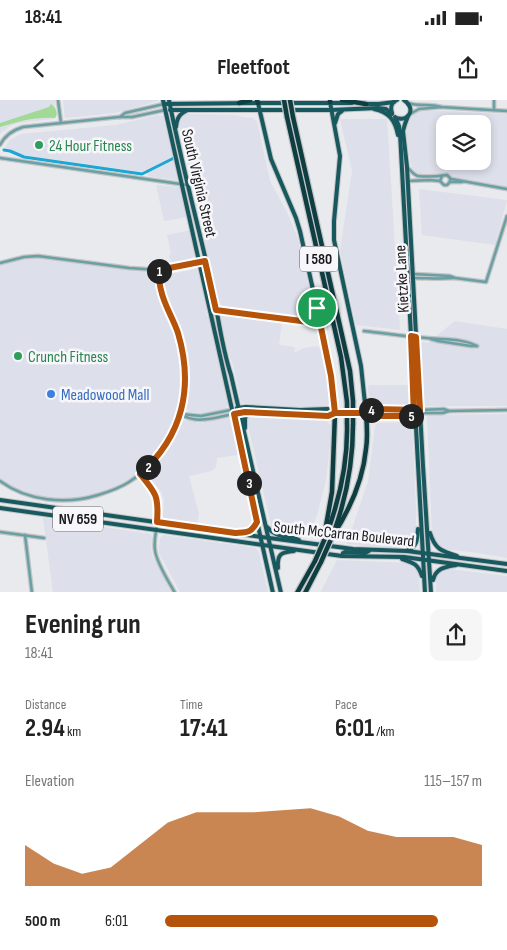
<!DOCTYPE html>
<html lang="en">
<head>
<meta charset="utf-8">
<style>
	:root { --surface:#fff; --page:#f6f6f6; --text:#222; --muted:#767676; --accent:#b45309 }
	body { margin:0; font-family:"Sofia Sans Condensed",sans-serif; background:var(--page); color:var(--text); height:100vh; display:flex; flex-direction:column; font-size:19px; white-space:nowrap }
	* { box-sizing:border-box; margin:0 }
	p { font-size:16px; color:var(--muted) }
	.icon { flex:none; width:28px; height:28px; fill:none; stroke:currentColor; stroke-width:2; stroke-linecap:round; stroke-linejoin:round }
	.map { position:relative; height:492px; overflow:hidden }
	.drawer { display:flex; flex-direction:column; background:var(--surface); flex:1 }
	.drawer>* { flex:none }
	.buttons { position:absolute; left:436px; top:15px; display:grid; gap:10px }
	.buttons a { display:grid; place-items:center; width:55px; height:55px; border-radius:10px; background:var(--surface); box-shadow:0 2px 8px #0003; font-size:25px }
	.pin { position:absolute; display:grid; place-items:center; width:42px; height:42px; color:#fff; margin:-21px; border:2px solid #fff; border-radius:50%; box-shadow:0 1px 5px #0007 }
	.km { position:absolute; width:25px; height:25px; margin:-12px; border-radius:50%; background:#222; color:#fff; font-size:14px; line-height:25px; text-align:center }
	.round { display:grid; place-items:center; flex:none; width:52px; height:52px; border-radius:10px; background:var(--page) }
	.overview { display:flex; align-items:center; justify-content:space-between; height:85px; padding:0 25px }
	h1 { font-size:28px; font-weight:700; line-height:38px }
	.figures { display:grid; grid-template-columns:repeat(3,1fr); gap:8px; height:85px; padding:5px 25px }
	.figures div { display:grid; align-content:center }
	.figures b { font-size:25px; font-weight:700 }
	.figures small { font-size:14px; font-weight:400 }
	.figures p { font-size:14px }
	.chart { height:140px; padding:10px 25px }
	.chart p { display:flex; justify-content:space-between }
	.chart svg { width:100%; height:90px; margin-top:5px; fill:var(--accent); opacity:.7 }
	ul { padding:0 25px; list-style:none; font-size:16px }
	li { display:grid; grid-template-columns:80px 60px 1fr; align-items:center; height:38px }
	li i { height:12px; border-radius:6px; background:var(--accent) }
	.status { display:flex; justify-content:space-between; align-items:center; height:35px; padding:0 25px; background:var(--surface); direction:ltr }
	.status svg { height:14px; fill:currentColor }
	header { display:flex; justify-content:space-between; align-items:center; height:65px; padding:0 25px; background:var(--surface); font-size:22px; font-weight:700 }
	.map>svg:first-child { display:block }
</style>
</head>
<body>
<div class="status"><b>18:41</b><svg viewBox="0 0 49 12"><path d="M0 12V9h3v3zM5 12V6h3v6zM10 12V3h3v9zM15 12V0h3v12zM26 1h20v11H26zM47 4h2v5h-2z"/></svg></div>
<header><svg class="icon" aria-label="back" viewBox="0 0 24 24"><path d="M15 5l-7 7 7 7"/></svg>Fleetfoot<svg class="icon" aria-label="share" viewBox="0 0 24 24"><path d="M12 15V3M7 8l5-5 5 5M5 13v7h14v-7"/></svg></header>
<div class="map">
<svg width="507" height="493" viewBox="0 0 507 493">
	<rect width="100%" height="100%" fill="#e9eaed"/>
	<!-- built -->
	<g fill="#dddfea" fill-rule="evenodd">
		<path d="M0,0H55L56,17L53,19L19,23L10,26L0,34Z"/>
		<path d="M63,0H158V1L115,13L65,18Z"/>
		<path d="M422,10L507,14V87L467,81L452,78L444,73L437,75L418,74L412,70L405,29L412,14ZM445,24H482V61H445Z"/>
		<path d="M186,14L237,15L242,17L253,18L257,21L270,81L287,112L298,139L315,213L305,219L223,208L219,206L179,24L182,17Z"/>
		<path d="M158,15L163,16L178,79L177,80L148,76L146,69L142,72L23,55L9,49L5,48L10,40L21,34L116,25Z"/>
		<path d="M340,19H387L400,230L356,225L340,150L352,71Z"/>
		<path d="M156,85L180,87L187,117L164,121Z"/>
		<path d="M419,89L507,100L495,145L422,135Z"/>
		<path d="M191,130L194,146V156L191,159L171,163L169,155L171,154L167,135Z"/>
		<path d="M37,157L124,169L156,172L157,186L160,195L171,219L178,243L182,259L184,288L182,305L169,335L150,364L141,372L122,384L100,394L83,398L63,399L47,398L20,392L0,379V165L8,162Z"/>
		<path d="M196,169L198,171L207,208L206,210L207,216H209L212,232L213,240L214,241L228,304L226,309L204,313L190,312L186,309L189,282L187,260L181,232L164,192L162,181L165,175Z"/>
		<path d="M221,215L282,222L279,245L295,247L294,253L304,248L317,246L323,252L331,300L326,307H303L246,305L241,302L233,264L229,255L220,218Z"/>
		<path d="M455,221L507,229V306H424L420,244L423,242L428,243Z"/>
		<path d="M368,285H410V303L407,306H374L369,301Z"/>
		<path d="M507,314V458L478,453L444,449L438,444L432,436L427,315Z"/>
		<path d="M253,315L325,320L332,326L326,380L317,415L309,435L272,430L247,321L248,317Z"/>
		<path d="M228,318L232,321L238,355L217,358L216,367L212,371L189,376L199,414L197,423L165,418L163,416L164,400L161,391L149,377L147,375L149,372L167,351L182,321L187,320L199,323Z"/>
		<path d="M412,322L416,409V423L417,438L412,446L408,448L366,446L347,444L368,381L375,326L378,323Z"/>
		<path d="M43,418L151,434L152,437L151,448L152,455L171,492H53Z"/>
		<path d="M163,435L256,448L259,453L268,492H180L159,453V448L160,438Z"/>
		<path d="M337,460L386,462L409,463L414,465L417,468L419,474L420,492L320,493Z"/>
		<path d="M444,469H449L507,476V492L436,493V476L439,472Z"/>
	</g>
	<!-- green -->
	<path fill="#a2d994" d="M51,4C55,7 59,13 55,18C33,17 21,21 0,27V23L49,7Z"/>
	<g fill="none" stroke-linecap="round" stroke-linejoin="round">
		<!-- canal -->
		<path stroke="#1ea6d3" stroke-width="3" d="M4,50L10,51L24,57L142,74L174,58"/>
		<!-- minor casing -->
		<g stroke="#c4c5c7" stroke-width="5">
			<g id="minor">
				<path d="M58,0L61,23"/>
				<path d="M408,3C419,7 430,3 441,7L507,11"/>
				<path d="M494,10V0"/>
				<path d="M410,14L419,9L441,7"/>
				<path d="M120,17L125,13L164,4"/>
				<path d="M0,45C5,35 13,30 23,27L119,17H132L165,10"/>
				<path d="M0,58L187,85"/>
				<path d="M408,68C411,71 414,75 418,76C425,77 440,76 447,75L450,78V82"/>
				<path d="M442,76L440,81L444,85H447L450,82H462"/>
				<path d="M451,79L507,89"/>
				<path d="M408,81L430,80L440,81"/>
				<path d="M0,163L24,157L38,156L129,168L159,170L205,161"/>
				<path d="M413,174L450,176L455,178L486,182L507,116"/>
				<path d="M413,178C427,178 440,179 454,178"/>
				<path d="M216,210L309,222L320,226"/>
				<path d="M311,221L315,219L317,213"/>
				<path d="M364,231C385,233 406,237 427,238C443,240 462,238 477,246"/>
				<path d="M431,239L438,241L471,246H477"/>
				<path d="M420,310L444,309L449,311L507,310"/>
				<path d="M421,313H443L449,311"/>
				<path d="M180,314C197,325 216,317 234,314"/>
				<path d="M181,314L201,316L231,310"/>
				<path d="M140,374C160,398 160,399 156,431C155,437 154,444 155,450C156,462 169,482 175,493"/>
				<path d="M0,381C27,401 66,405 98,395C108,392 120,388 129,382C161,362 182,324 185,287C187,271 183,255 179,239C173,214 159,197 159,170"/>
				<path d="M0,432L44,438"/>
				<path d="M25,435L32,493"/>
			</g>
		</g>
		<!-- major casing -->
		<g stroke="#c4c5c7" stroke-width="6">
			<g id="major">
				<path d="M163,0L273,493"/>
				<path d="M169,0C181,61 197,121 211,182C218,213 221,245 231,275L281,493"/>
				<path d="M330,2L340,56L334,121V140L361,266L366,313"/>
				<path d="M258,3L271,59L296,118L300,131L329,262L333,288L335,313"/>
				<path d="M164,4L258,3H352"/>
				<path d="M364,4H379L394,2"/>
				<path d="M374,9C389,12 395,20 398,35"/>
				<path d="M170,10H331L378,8L386,9L392,14"/>
				<path d="M392,13C390,7 392,2 397,0"/>
				<path d="M408,16L405,24L403,31L407,67L423,366L431,493"/>
				<path d="M395,17L399,26L400,33L425,493"/>
				<path d="M396,18C410,22 416,8 404,0"/>
				<path d="M335,23L338,14L342,11"/>
				<path d="M176,27C177,18 179,14 188,10"/>
				<path d="M237,308L246,307L300,310L328,309L335,313"/>
				<path d="M238,313L245,312L328,316L335,313H366L369,315L373,316H415"/>
				<path d="M366,313L374,309L415,310"/>
				<path d="M245,328V318L249,312"/>
				<path d="M0,400L247,435L353,449L407,451L507,464"/>
				<path d="M0,408L342,456L404,457L507,471"/>
				<path d="M267,427C276,438 287,435 299,440"/>
				<path d="M242,433C251,432 253,429 257,422"/>
				<path d="M430,433C435,449 441,451 457,456"/>
				<path d="M408,450C418,446 417,438 418,429"/>
				<path d="M342,456L343,453L345,452L365,453L369,451"/>
				<path d="M402,459C414,463 418,464 422,476"/>
				<path d="M278,468C277,454 281,452 294,451"/>
				<path d="M433,480C436,468 445,467 456,465"/>
			</g>
		</g>
		<!-- highway casing -->
		<g stroke="#c4c5c7" stroke-width="7">
			<g id="highway">
				<path d="M257,0L258,3"/>
				<path d="M330,0V2"/>
				<path d="M342,0L366,4"/>
				<path d="M239,3L250,0"/>
				<path d="M287,17L341,257L347,302"/>
				<path d="M293,17L344,244L350,271L353,301"/>
				<path d="M335,429C347,395 353,359 353,324"/>
				<path d="M327,433C340,398 348,361 347,323"/>
				<path d="M326,436V426L332,392L335,313"/>
				<path d="M332,437C349,411 363,380 366,349C368,337 367,325 366,313"/>
				<path d="M297,493L315,461"/>
				<path d="M305,493L321,462"/>
			</g>
		</g>
		<!-- minor -->
		<use href="#minor" stroke="#6a9fa4" stroke-width="2.5"/>
		<!-- major -->
		<use href="#major" stroke="#17595e" stroke-width="4"/>
		<!-- highway -->
		<use href="#highway" stroke="#0e3e42" stroke-width="4.5"/>
		<!-- highway-bridge casing -->
		<g stroke="#c4c5c7" stroke-width="7" stroke-linecap="butt">
			<g id="highway-bridge">
				<path d="M284,0L287,17"/>
				<path d="M290,0L293,17"/>
				<path d="M353,301V324"/>
				<path d="M347,302V323"/>
				<path d="M315,461L326,436"/>
				<path d="M321,462L332,437"/>
			</g>
		</g>
		<!-- highway-bridge -->
		<use href="#highway-bridge" stroke="#0e3e42" stroke-width="4.5"/>
	</g>
	<g fill="none" stroke-linecap="round" stroke-linejoin="round">
		<!-- route casing -->
		<g stroke="#fff" stroke-width="10">
			<path id="route" d="M317,208V214L316,219L309,222L216,210L205,161L159,170C159,177 159,183 161,190C164,205 173,218 178,233C194,287 183,336 140,374C156,393 159,396 157,422L235,433C248,432 251,433 257,422L234,314L245,312L328,316L335,313H366L374,309L420,310L416,237L411,236C412,263 413,289 414,316H372L366,313H335L331,276L317,208"/>
		</g>
		<!-- route -->
		<use href="#route" stroke="#b45309" stroke-width="6"/>
	</g>
	<!-- markers -->
	<g fill="#2e9e5b" stroke="#f7f7fb" stroke-width="2">
		<circle cx="39" cy="45" r="5"/>
		<circle cx="18" cy="256" r="5"/>
	</g>
	<circle fill="#3f7fe0" stroke="#f7f7fb" stroke-width="2" cx="51" cy="294" r="5"/>
	<g text-anchor="middle" stroke-width="5" stroke-linejoin="round" paint-order="stroke">
		<!-- shield labels -->
		<g fill="#f7f7fb" stroke="#5c5c5e" stroke-width="1">
			<rect x="300" y="146.5" width="38" height="25" rx="4"/>
			<rect x="53" y="406.5" width="50" height="25" rx="4"/>
		</g>
		<g font-size="15" font-weight="bold" fill="#1a1a1b">
			<text x="319" y="164">I 580</text>
			<text x="78" y="424">NV 659</text>
		</g>
		<!-- leisure labels -->
		<g font-size="16" fill="#27864d" stroke="#f7f7fb" text-anchor="start">
			<text x="49" y="51">24 Hour Fitness</text>
			<text x="28" y="262">Crunch Fitness</text>
		</g>
		<!-- street labels -->
		<g font-size="16" fill="#1a1a1b" stroke="#f7f7fb">
			<text transform="translate(200 83) rotate(77)" y="6">South Virginia Street</text>
			<text transform="translate(401 179) rotate(-93)" y="6">Kietzke Lane</text>
			<text transform="translate(344 433) rotate(6)" y="6">South McCarran Boulevard</text>
		</g>
		<!-- shop labels -->
		<g font-size="16" fill="#366cbe" stroke="#f7f7fb" text-anchor="start">
			<text x="61" y="300">Meadowood Mall</text>
		</g>
	</g>
</svg>
<div class="buttons">
<a><svg class="icon" aria-label="layers" viewBox="0 0 24 24"><path d="M12 4l9 5-9 5-9-5zM3 14l9 5 9-5"/></svg></a>
</div>
<div class="pin" style="left:317px;top:208px;background:#1e9e55"><svg class="icon" aria-label="arrive" viewBox="0 0 24 24"><path d="M6 21V4h12l-3 4 3 4H6"/></svg></div>
<b class="km" style="left:159px;top:171px">1</b>
<b class="km" style="left:148px;top:367px">2</b>
<b class="km" style="left:249px;top:383px">3</b>
<b class="km" style="left:371px;top:310px">4</b>
<b class="km" style="left:411px;top:316px">5</b>
</div>
<section class="drawer">
<div class="overview"><div><h1>Evening run</h1><p>18:41</p></div><a class="round"><svg class="icon" aria-label="share" viewBox="0 0 24 24"><path d="M12 15V3M7 8l5-5 5 5M5 13v7h14v-7"/></svg></a></div>
<div class="figures">
<div><p>Distance</p><b>2.94<small> km</small></b></div>
<div><p>Time</p><b>17:41</b></div>
<div><p>Pace</p><b>6:01<small> /km</small></b></div>
</div>
<div class="chart"><p><span>Elevation</span>115–157 m</p>
<svg viewBox="0 0 160 44" preserveAspectRatio="none"><path d="M0 44V24L10 33L20 38L30 35L40 24L50 13L60 8L70 8L80 8L90 7L100 6L110 10L120 17L130 20L140 20L150 20L160 24V44z"/></svg>
</div>
<ul>
<li><b>500 m</b>6:01<i style="width:86%"></i></li>
</ul>
</section>
</body>
</html>
